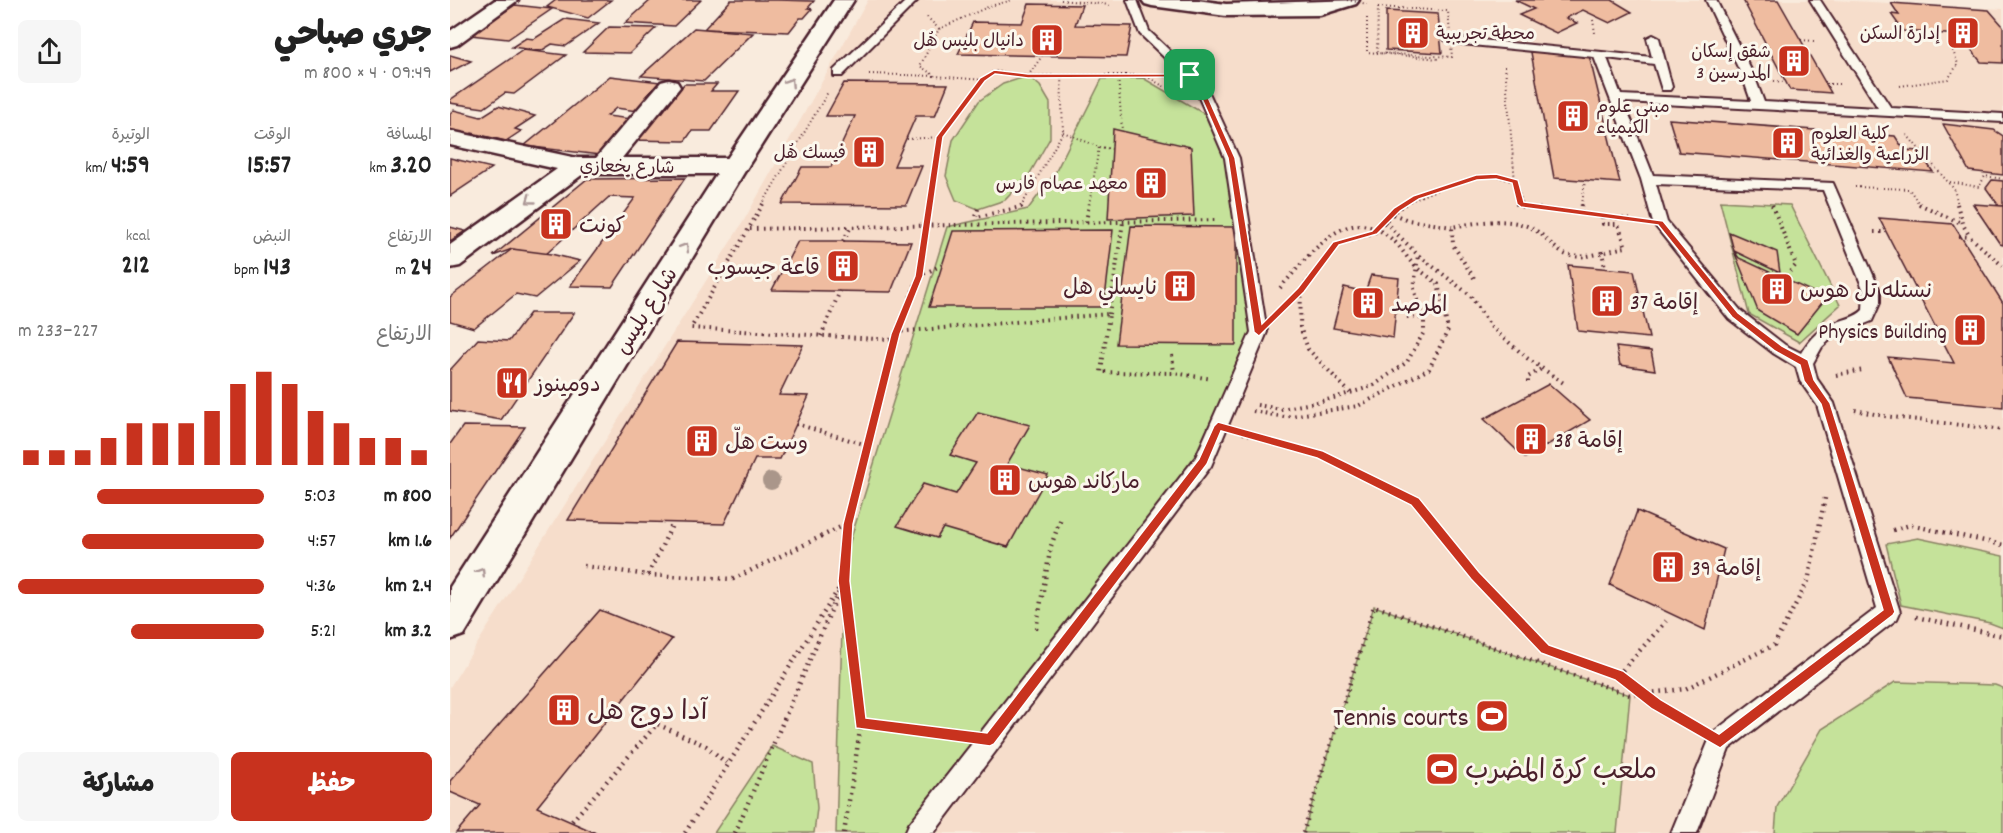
<!DOCTYPE html>
<html lang="ar">
<head>
<meta charset="utf-8">
<style>
	:root { --surface:#fff; --page:#f6f6f6; --text:#222; --muted:#767676; --accent:#c8321e }
	body { margin:0; font-family:Dekko,"Playpen Sans Arabic",sans-serif; background:var(--page); color:var(--text); direction:rtl; height:100vh; display:flex; flex-direction:column; font-size:22px; white-space:nowrap }
	* { box-sizing:border-box; margin:0 }
	p { font-size:20px; color:var(--muted) }
	.icon { flex:none; width:33px; height:33px; fill:none; stroke:currentColor; stroke-width:2; stroke-linecap:round; stroke-linejoin:round }
	.map { position:relative; flex:1; overflow:hidden; direction:ltr }
	.sheet { display:flex; flex-direction:column; background:var(--surface); width:450px }
	.sheet>* { flex:none }
	.pin { position:absolute; display:grid; place-items:center; width:51px; height:51px; color:#fff; margin:-26px; border-radius:12px; box-shadow:0 3px 9px #0006 }
	.round { display:grid; place-items:center; flex:none; width:63px; height:63px; border-radius:9px; background:var(--page) }
	.head { display:flex; align-items:center; justify-content:space-between; height:102px; padding:0 18px }
	h1 { font-size:33px; font-weight:800; line-height:45px }
	.figures { display:grid; grid-template-columns:repeat(3,1fr); gap:9px; height:102px; padding:6px 18px }
	.figures div { display:grid; align-content:center }
	.figures b { font-size:26px; font-weight:800 }
	.figures small { font-size:16px; font-weight:400 }
	.figures p { font-size:16px }
	.chart { height:168px; padding:12px 18px }
	.chart p { display:flex; justify-content:space-between }
	.chart svg { width:100%; height:108px; margin-top:6px; stroke:var(--accent); stroke-width:6 }
	.action { display:flex; gap:12px; margin-top:auto; padding:12px 18px }
	.action a { flex:1; height:69px; border-radius:9px; background:var(--accent); color:#fff; font-size:24px; font-weight:800; line-height:69px; text-align:center }
	.action a+a { background:var(--page); color:var(--text) }
	ul { padding:0 18px; list-style:none; font-size:20px }
	li { display:grid; grid-template-columns:96px 72px 1fr; align-items:center; height:45px }
	li i { height:15px; border-radius:8px; background:var(--accent) }
	main { display:flex; flex:1; min-height:0 }
	.map>svg:first-child { display:block }
</style>
</head>
<body>
<main>
<div class="map">
<svg width="1553" height="833" viewBox="0 0 1553 833">
	<rect width="100%" height="100%" fill="#f9ebdd"/>
	<filter id="ink" filterUnits="userSpaceOnUse"><feTurbulence type="fractalNoise" baseFrequency=".0167" numOctaves="2"/><feDisplacementMap in="SourceGraphic" scale="12" xChannelSelector="R" yChannelSelector="G"/><feConvolveMatrix kernelMatrix="1 2 1 2 8 2 1 2 1" color-interpolation-filters="sRGB"/></filter>
	<g filter="url(#ink)">
		<!-- built -->
		<path fill="#f6ddcb" d="M418,0H1383L1553,9V833H0V687L293,222Z"/>
		<!-- green -->
		<g fill="#c5e29a" stroke="#888062" stroke-width="1.5">
			<path d="M578,76L590,86L600,103V138L579,175L555,200L528,209L506,200L496,176L503,140L529,101L553,84Z"/>
			<path d="M693,78L758,116L776,159L803,332L744,457L539,734L462,833H386L394,561L497,227L578,209L605,173L652,79Z"/>
			<path d="M1270,201L1340,205L1390,305L1349,342L1299,314Z"/>
			<path d="M1468,538L1553,556V628L1540,623L1451,605L1436,544Z"/>
			<path d="M924,606L1180,695L1167,833H853Z"/>
			<path d="M1445,682L1545,685L1553,688V833H1325L1327,807L1372,729Z"/>
			<path d="M322,746L363,764L367,808L364,833H264Z"/>
		</g>
		<!-- building -->
		<g fill="#efbca0" stroke="#4a1f2b" stroke-width="1.5">
			<path d="M106,0H161L138,18L97,7Z"/>
			<path d="M201,0H251L224,26L175,23Z"/>
			<path d="M281,0H328L364,1L358,8L362,9L354,18H350L339,32L254,29Z"/>
			<path d="M1065,0H1162L1182,12L1160,23L1133,10L1116,18L1127,23L1106,33L1069,15L1084,9Z"/>
			<path d="M1293,0H1328L1381,93L1340,90Z"/>
			<path d="M1441,3L1539,10L1553,26V63L1531,62L1510,35L1453,31L1441,14L1449,15Z"/>
			<path d="M579,4L632,5L625,25L682,26L676,57L508,54L523,22L572,23Z"/>
			<path d="M65,5L102,9L58,39L20,35Z"/>
			<path d="M936,11L988,14L992,53L936,50Z"/>
			<path d="M115,19L149,23L116,46L102,44L91,51L62,47L76,38L84,39Z"/>
			<path d="M159,27L206,28L180,53L133,52Z"/>
			<path d="M244,28L303,33L254,81L191,76Z"/>
			<path d="M1080,47L1139,55L1170,183L1104,178Z"/>
			<path d="M73,50L116,55L64,94L55,93L34,108L0,103V100Z"/>
			<path d="M0,55L21,61L0,72Z"/>
			<path d="M160,76L219,83L187,111L166,108L157,116L181,119L162,137L170,138L150,155L74,146Z"/>
			<path d="M394,83L498,84L485,116H466L444,166H472L456,205L332,204L352,167H381L405,116H376Z"/>
			<path d="M234,84H267L261,91H289L261,131H242L235,141L180,140L202,113H212Z"/>
			<path d="M48,106L85,116L65,129L71,131L56,141L22,133L12,139L0,136V113L4,110L31,117Z"/>
			<path d="M1219,119L1445,136L1454,150L1469,151L1483,172L1229,152Z"/>
			<path d="M1493,124L1544,130L1553,136V175L1519,171Z"/>
			<path d="M663,129L741,147L744,216L658,219Z"/>
			<path d="M0,158L42,168L0,196Z"/>
			<path d="M235,178L162,287L120,286L185,198L159,197L95,255L62,249L43,256L137,179Z"/>
			<path d="M1542,180L1553,181V206H1549L1536,188Z"/>
			<path d="M1523,204L1553,206V245L1550,244Z"/>
			<path d="M1429,218L1503,224L1553,303V407L1457,398L1438,357L1504,363Z"/>
			<path d="M681,226L786,227V345L666,344Z"/>
			<path d="M0,227L15,231L0,241Z"/>
			<path d="M663,230L654,307H479L503,231Z"/>
			<path d="M1279,232L1327,252L1330,273L1284,251Z"/>
			<path d="M348,241H393L461,242L441,292L322,290Z"/>
			<path d="M62,249L101,254L130,261L85,298L66,294L24,328L0,321V297Z"/>
			<path d="M1284,251L1289,258L1376,298L1347,334L1308,311Z"/>
			<path d="M1118,265L1184,271L1199,338L1128,331Z"/>
			<path d="M921,275L949,278L943,338L883,328L894,287L915,292Z"/>
			<path d="M80,313H124L51,420L0,411V370L28,339L59,341Z"/>
			<path d="M227,342L353,345L329,395L359,396L330,459H305L274,524L118,520Z"/>
			<path d="M1166,347L1201,351L1205,370L1170,365Z"/>
			<path d="M1099,384L1140,420L1075,458L1034,419Z"/>
			<path d="M528,412L580,425L557,464L598,475L558,547L493,528L487,538L447,526L473,484L506,494L526,463L500,455Z"/>
			<path d="M13,426L75,427L0,538V444Z"/>
			<path d="M1187,511L1274,549L1255,630L1160,585Z"/>
			<path d="M150,610L222,639L87,807L146,833H6L30,805L0,792V781Z"/>
		</g>
		<g fill="none" stroke-linecap="round" stroke-linejoin="round">
			<!-- lane casing -->
			<g stroke="#4a1f2b" stroke-width="4">
				<g id="lane">
					<path d="M457,0H468L392,76H384V70Z"/>
					<path d="M677,0H687L699,31L755,84L789,158L817,332L761,466L484,833H455L459,824L746,457L801,332L775,158L744,86L690,34Z"/>
					<path d="M1256,0H1266L1305,78L1314,102L1428,108L1360,0H1370L1441,108L1553,114V122L1174,102L1203,175L1383,183L1430,291V303L1422,321L1383,337L1372,347L1363,363L1367,379L1384,403L1450,612L1447,619L1279,749L1247,833H1221L1262,733L1427,608L1367,405L1350,381L1346,367L1323,353L1279,319L1203,223L1191,179L1144,57L1001,43L995,40L1001,37L1202,57L1197,38L1203,35L1209,38L1222,87L1220,90H1212L1204,64L1157,58L1171,95L1301,101L1293,78ZM1206,184L1373,190L1414,291L1413,310C1406,317 1396,319 1387,322C1369,328 1360,338 1351,353L1335,345L1291,311L1217,222Z"/>
				</g>
			</g>
			<!-- street casing -->
			<g stroke="#4a1f2b" stroke-width="5">
				<g id="street">
					<path d="M692,0H747L776,4L909,0L906,4L870,15L776,16L702,6L695,4Z"/>
					<path d="M219,80L227,82L230,87L172,158H285L294,161L298,166L294,171L285,174H133L10,266L0,268V245L107,169L0,145V131L127,158H146L211,82Z"/>
				</g>
			</g>
			<!-- secondary casing -->
			<g stroke="#4a1f2b" stroke-width="5">
				<g id="secondary">
					<path d="M45,0H68L7,45L0,47V31Z"/>
					<path d="M384,0H404L298,166L14,635L0,640V587L272,166Z"/>
				</g>
			</g>
			<!-- path-far2 -->
			<g stroke="#4a1f2b" stroke-width="2" stroke-dasharray="1 3" stroke-linecap="butt">
				<path d="M611,0L660,5"/>
				<path d="M928,7L998,11L1002,57L927,53Z"/>
				<path d="M477,17L489,29"/>
				<path d="M917,18V52L989,59"/>
				<path d="M1143,20L1145,33"/>
				<path d="M1351,40L1364,41"/>
				<path d="M1055,66L1067,205"/>
				<path d="M419,74L485,76"/>
				<path d="M611,75H706"/>
				<path d="M668,75L672,131"/>
				<path d="M578,76L592,56"/>
				<path d="M696,76L715,87"/>
				<path d="M533,80L485,76L470,66L489,29L540,6L563,0"/>
				<path d="M1324,81L1335,82"/>
				<path d="M1376,84H1391"/>
				<path d="M1450,86L1498,79L1508,64L1501,46"/>
				<path d="M613,132L649,147L639,205"/>
				<path d="M1457,135L1504,189L1508,205"/>
				<path d="M457,139L490,137"/>
				<path d="M649,147L662,149"/>
				<path d="M1500,182L1529,187L1535,176L1553,179"/>
				<path d="M1405,187L1459,189L1470,205"/>
				<path d="M1068,190L1073,205"/>
				<path d="M312,205L378,92"/>
				<path d="M480,205L490,137L533,80L544,71L578,76L611,75L613,132L572,205"/>
				<path d="M953,205C971,195 1013,179 1034,176C1045,174 1055,179 1066,183"/>
				<path d="M1132,205L1135,180"/>
			</g>
			<!-- path-far1 -->
			<g stroke="#4a1f2b" stroke-width="4" stroke-dasharray="1.5 4.5" stroke-linecap="butt">
				<path d="M313,204L241,328L444,340"/>
				<path d="M1067,204V206L1184,220"/>
				<path d="M1469,204L1511,223"/>
				<path d="M1507,204L1512,223L1520,237"/>
				<path d="M1322,205L1346,265L1333,279"/>
				<path d="M528,209L526,217L571,207L573,204"/>
				<path d="M1131,212L1132,204"/>
				<path d="M943,214L958,220L1002,227"/>
				<path d="M636,222L639,204"/>
				<path d="M935,222L968,255L1020,295L1040,326L1077,358L1115,384"/>
				<path d="M300,229L400,227"/>
				<path d="M1424,232H1435"/>
				<path d="M1509,236L1520,237L1553,266"/>
				<path d="M393,241L401,227L768,220"/>
				<path d="M1152,251L1155,268"/>
				<path d="M469,276L492,265"/>
				<path d="M1024,278L1003,245L1002,227C1031,222 1067,214 1092,235C1101,242 1108,254 1121,256C1138,259 1159,250 1176,247L1168,224H1153L1152,214"/>
				<path d="M851,290L850,327L858,349L900,393"/>
				<path d="M831,310L851,290L886,244L924,233L947,209L956,204"/>
				<path d="M659,314L673,222"/>
				<path d="M957,317L974,318"/>
				<path d="M446,332L659,314L651,372L724,373L762,379"/>
				<path d="M371,336L390,291"/>
				<path d="M722,355L724,373"/>
				<path d="M1386,375L1413,370"/>
				<path d="M1078,382V377L1093,368"/>
				<path d="M807,405L831,409L877,400L923,386L957,362L974,332V318L964,289L968,255"/>
				<path d="M1405,410L1434,416L1553,430"/>
				<path d="M803,411L834,417L908,406L979,369L998,330L988,284C981,278 973,273 966,267C958,260 953,250 945,242C897,196 861,255 829,289"/>
				<path d="M346,424L417,445"/>
				<path d="M793,433L870,454L913,476"/>
				<path d="M410,476L445,335L469,276L480,204"/>
			</g>
			<!-- path -->
			<g stroke="#4a1f2b" stroke-width="4.5" stroke-dasharray="1.5 5" stroke-linecap="butt">
				<path d="M910,474L965,502L1025,575L1095,649L1168,675L1206,705L1246,727"/>
				<path d="M1443,530L1460,525L1553,545"/>
				<path d="M134,566L198,575L283,579L397,524"/>
				<path d="M198,575L223,523"/>
				<path d="M1466,617L1553,636"/>
				<path d="M586,629L601,546L611,518"/>
				<path d="M1168,675L1216,621"/>
				<path d="M411,724L505,735"/>
				<path d="M122,821L207,724L256,746L279,765"/>
				<path d="M235,833L393,582"/>
				<path d="M285,833L389,592"/>
				<path d="M394,833L411,724L394,581L398,524L410,474"/>
				<path d="M853,833L924,606L1180,695L1235,689L1324,645L1358,581L1375,498"/>
			</g>
			<!-- lane -->
			<use href="#lane" fill="#fbf7ec" fill-rule="evenodd"/>
			<!-- street -->
			<use href="#street" fill="#fbf7ec" fill-rule="evenodd"/>
			<!-- secondary -->
			<use href="#secondary" fill="#fbf7ec" fill-rule="evenodd"/>
			<!-- path-bridge -->
			<path stroke="#4a1f2b" stroke-width="2" stroke-dasharray="1 3" stroke-linecap="butt" d="M897,0L917,4"/>
		</g>
		<!-- trees -->
		<circle fill="#aa968a" cx="321" cy="481" r="9"/>
		<!-- one-way arrows -->
		<defs><path id="oneway-chevron" d="M-2-3.5L2.5 0L-2 3.5" fill="none" stroke-width="1.6" stroke-linecap="round" stroke-linejoin="round" transform="scale(1.5)"/></defs>
		<g stroke="#ab9695">
			<use href="#oneway-chevron" transform="translate(340 82) rotate(-57)"/>
			<use href="#oneway-chevron" transform="translate(80 200) rotate(144)"/>
			<use href="#oneway-chevron" transform="translate(235 247) rotate(-58)"/>
			<use href="#oneway-chevron" transform="translate(31 572) rotate(-58)"/>
		</g>
	</g>
	<!-- route -->
	<path fill="#c8321e" stroke="#fff" stroke-width="1.5" fill-rule="evenodd" d="M544,70L578,74H742L752,84L785,158L812,324L848,288L883,242L922,231L944,208L963,196L1026,175L1046,174L1068,180L1074,202L1213,221L1288,313L1332,346L1358,360L1364,380L1380,403L1445,612L1443,615L1270,748L1202,709L1165,680L1091,653L1021,579L961,505L867,458L771,431L757,464L544,744L540,746L406,728L388,581L393,524L441,334L465,276L486,137L530,78ZM545,74L578,78L738,77L746,85L778,158L804,332L809,336L854,292L889,245L927,234L950,211L969,199L1027,180L1046,179L1062,183L1067,204L1071,207L1208,225L1282,317L1325,351L1350,365L1354,381L1371,404L1433,610L1269,734L1211,700L1173,671L1099,645L1029,572L969,498L873,451L768,422L764,426L749,459L537,733L416,718L400,581L403,524L450,334L473,276L493,137L535,81Z"/>
	<!-- icons -->
	<defs>
		<g id="building-square" transform="scale(1.725)"><rect x="-9" y="-9" width="18" height="18" rx="4" fill="#c8321e" stroke="#fbf7ec"/><path d="M-4-6H4V6H1V3H-1V6H-4ZM-2.5-4.3h1.7v1.8h-1.7ZM.8-4.3h1.7v1.8H.8ZM-2.5-1h1.7V.8h-1.7ZM.8-1h1.7V.8H.8Z" fill="#fff"/></g>
		<g id="restaurant-square" transform="scale(1.725)"><rect x="-9" y="-9" width="18" height="18" rx="4" fill="#c8321e" stroke="#fbf7ec"/><path d="M-5-6h1v4h1v-4h1v4h1v-4h1v5L-1.5 .5V6h-2V.5L-5-1ZM5-6V6H3V1.5H1.5Q1.5-4 5-6Z" fill="#fff"/></g>
		<g id="stadium-square" transform="scale(1.725)"><rect x="-9" y="-9" width="18" height="18" rx="4" fill="#c8321e" stroke="#fbf7ec"/><path d="M0-5a6.5 5 0 1 0 0 10a6.5 5 0 1 0 0-10ZM-3.5-1.8h7v3.6h-7Z" fill="#fff"/></g>
	</defs>
	<g fill-rule="evenodd">
		<use href="#building-square" x="963" y="33"/>
		<use href="#building-square" x="1513" y="33"/>
		<use href="#building-square" x="597" y="40"/>
		<use href="#building-square" x="1344" y="61"/>
		<use href="#building-square" x="1123" y="116"/>
		<use href="#building-square" x="1338" y="143"/>
		<use href="#building-square" x="419" y="152"/>
		<use href="#building-square" x="701" y="183"/>
		<use href="#building-square" x="106" y="224"/>
		<use href="#building-square" x="393" y="266"/>
		<use href="#building-square" x="730" y="286"/>
		<use href="#building-square" x="1327" y="289"/>
		<use href="#building-square" x="1157" y="301"/>
		<use href="#building-square" x="918" y="303"/>
		<use href="#building-square" x="1520" y="330"/>
		<use href="#restaurant-square" x="62" y="383"/>
		<use href="#building-square" x="1081" y="439"/>
		<use href="#building-square" x="252" y="441"/>
		<use href="#building-square" x="555" y="480"/>
		<use href="#building-square" x="1218" y="567"/>
		<use href="#building-square" x="114" y="710"/>
		<use href="#stadium-square" x="1042" y="716"/>
		<use href="#stadium-square" x="992" y="769"/>
	</g>
	<g text-anchor="middle" stroke-width="6" stroke-linejoin="round" paint-order="stroke">
		<!-- far-poi labels -->
		<g font-size="18" fill="#4a1f2b" stroke="#fbf7ec" text-anchor="end">
			<text x="986" y="39" text-anchor="start">محطة تجريبية</text>
			<text x="1490" y="39">إدارة السكن</text>
			<text x="574" y="46">دانيال بليس هُل</text>
			<text x="1321" y="57">شقق إسكان<tspan x="1321" dy="21">المدرسين 3</tspan></text>
			<text x="1146" y="112" text-anchor="start">مبنى علوم<tspan x="1146" dy="21">الكيمياء</tspan></text>
			<text x="1361" y="139" text-anchor="start">كلية العلوم<tspan x="1361" dy="21">الزراعية والغذائية</tspan></text>
			<text x="396" y="158">فيسك هُل</text>
			<text x="678" y="189">معهد عصام فارس</text>
		</g>
		<!-- far-street labels -->
		<g font-size="18" fill="#4a1f2b" stroke="#fbf7ec">
			<text transform="translate(177 166) rotate(1)" y="6">شارع بخعازي</text>
		</g>
		<!-- poi labels -->
		<g font-size="22" fill="#4a1f2b" stroke="#fbf7ec" text-anchor="start">
			<text x="129" y="232">كونت</text>
			<text x="370" y="274" text-anchor="end">قاعة جيسوب</text>
			<text x="707" y="294" text-anchor="end">نايسلي هل</text>
			<text x="1350" y="297">نستله تل هوس</text>
			<text x="1180" y="309">إقامة 37</text>
			<text x="941" y="311">المرصد</text>
			<text x="1497" y="338" text-anchor="end">Physics Building</text>
			<text x="85" y="391">دومينوز</text>
			<text x="1104" y="447">إقامة 38</text>
			<text x="275" y="449">وست هلّ</text>
			<text x="578" y="488">ماركاند هوس</text>
			<text x="1241" y="575">إقامة 39</text>
		</g>
		<!-- street labels -->
		<g font-size="22" fill="#4a1f2b" stroke="#fbf7ec">
			<text transform="translate(195 310) rotate(-58)" y="8">شارع بليس</text>
		</g>
		<!-- near-poi labels -->
		<g font-size="27" fill="#4a1f2b" stroke="#fbf7ec" text-anchor="start">
			<text x="137" y="719">آدا دوج هل</text>
			<text x="1019" y="725" text-anchor="end">Tennis courts</text>
			<text x="1015" y="778">ملعب كرة المضرب</text>
		</g>
	</g>
</svg>
<div class="pin" style="left:740px;top:75px;background:#1e9e55"><svg class="icon" aria-label="arrive" viewBox="0 0 24 24"><path d="M6 21V4h12l-3 4 3 4H6"/></svg></div>
</div>
<section class="sheet">
<div class="head"><div><h1>جري صباحي</h1><p>09:49 · 4 × 800 m</p></div><a class="round"><svg class="icon" aria-label="share" viewBox="0 0 24 24"><path d="M12 15V3M7 8l5-5 5 5M5 13v7h14v-7"/></svg></a></div>
<div class="figures">
<div><p>المسافة</p><b>3.20<small> km</small></b></div>
<div><p>الوقت</p><b>15:57</b></div>
<div><p>الوتيرة</p><b>4:59<small> /km</small></b></div>
</div>
<div class="figures">
<div><p>الارتفاع</p><b>24<small> m</small></b></div>
<div><p>النبض</p><b>143<small> bpm</small></b></div>
<div><p>kcal</p><b>212</b></div>
</div>
<div class="chart"><p><span>الارتفاع</span>227–233 m</p>
<svg viewBox="0 0 160 44" preserveAspectRatio="none"><path d="M5 44V38M15 44V38M25 44V38M35 44V33M45 44V27M55 44V27M65 44V27M75 44V22M85 44V11M95 44V6M105 44V11M115 44V22M125 44V27M135 44V33M145 44V33M155 44V38"/></svg>
</div>
<ul>
<li><b>800 m</b>5:03<i style="width:68%"></i></li>
<li><b>1.6 km</b>4:57<i style="width:74%"></i></li>
<li><b>2.4 km</b>4:36<i style="width:100%"></i></li>
<li><b>3.2 km</b>5:21<i style="width:54%"></i></li>
</ul>
<div class="action"><a>حفظ</a><a>مشاركة</a></div>
</section>
</main>
</body>
</html>
